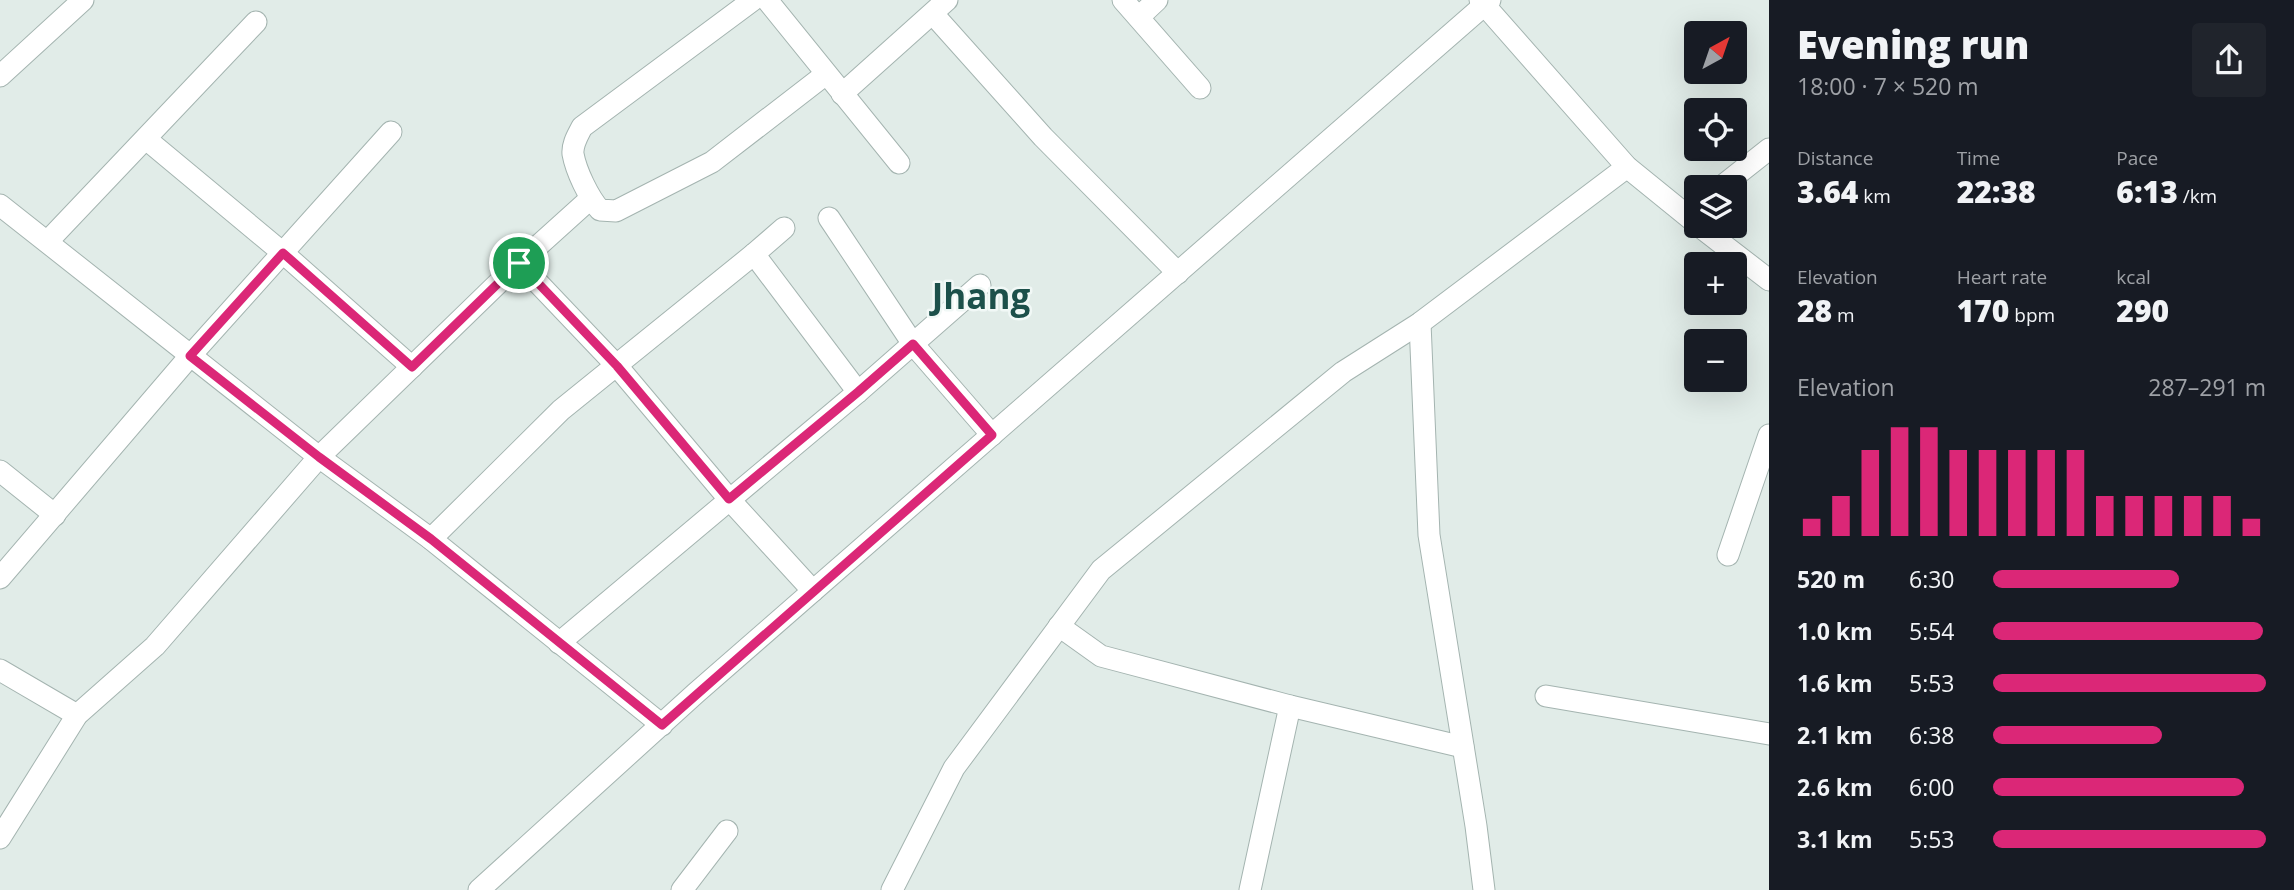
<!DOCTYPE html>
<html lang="en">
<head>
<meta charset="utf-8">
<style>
	:root { --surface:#171b24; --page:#20242c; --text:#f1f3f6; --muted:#9ea1a6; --accent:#db2777 }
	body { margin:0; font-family:"Open Sans",sans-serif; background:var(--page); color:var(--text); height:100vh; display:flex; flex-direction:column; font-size:26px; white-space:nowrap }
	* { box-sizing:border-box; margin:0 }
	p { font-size:23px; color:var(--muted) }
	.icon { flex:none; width:38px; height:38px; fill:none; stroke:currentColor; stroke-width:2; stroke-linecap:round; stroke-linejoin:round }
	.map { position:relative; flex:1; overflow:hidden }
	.details { display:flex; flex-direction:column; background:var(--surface); width:525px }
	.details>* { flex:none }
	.needle { width:46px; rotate:40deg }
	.buttons { position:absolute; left:1684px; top:21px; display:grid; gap:14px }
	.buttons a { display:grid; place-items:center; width:63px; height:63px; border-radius:7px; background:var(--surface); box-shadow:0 7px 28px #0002; font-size:35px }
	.pin { position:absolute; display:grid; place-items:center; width:60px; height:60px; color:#fff; margin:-30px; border:4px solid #fff; border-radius:50%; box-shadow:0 2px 7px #0007 }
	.round { display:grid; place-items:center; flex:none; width:74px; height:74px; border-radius:7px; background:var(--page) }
	.summary { display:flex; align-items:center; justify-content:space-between; height:119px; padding:0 28px }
	h1 { font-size:38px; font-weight:800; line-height:52px }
	.stats { display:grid; grid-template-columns:repeat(3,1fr); gap:10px; height:119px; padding:7px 28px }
	.stats div { display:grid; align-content:center }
	.stats b { font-size:30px; font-weight:800 }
	.stats small { font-size:19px; font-weight:400 }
	.stats p { font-size:19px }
	.chart { height:196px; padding:14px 28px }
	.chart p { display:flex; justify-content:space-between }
	.chart svg { width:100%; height:126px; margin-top:7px; stroke:var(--accent); stroke-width:6 }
	ul { padding:0 28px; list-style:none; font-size:23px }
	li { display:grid; grid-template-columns:112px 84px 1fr; align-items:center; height:52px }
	li i { height:18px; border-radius:9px; background:var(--accent) }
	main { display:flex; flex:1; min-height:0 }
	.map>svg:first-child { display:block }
</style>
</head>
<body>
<main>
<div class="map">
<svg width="1769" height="890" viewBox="0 0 1769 890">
	<rect width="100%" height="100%" fill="#e1ece8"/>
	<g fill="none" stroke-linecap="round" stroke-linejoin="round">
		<!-- minor casing -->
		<g stroke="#a4b4b0" stroke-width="23">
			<g id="minor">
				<path d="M753,0L582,127C578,135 572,144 573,154C576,171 589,198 600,210L616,211L712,162L826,74"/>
				<path d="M767,0L899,163"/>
				<path d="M1123,0L1200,88"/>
				<path d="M1480,0L1627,167L1696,223"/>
				<path d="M933,14L1043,137L1178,273"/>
				<path d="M1139,17L1157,0"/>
				<path d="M0,76L83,0"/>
				<path d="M842,94L947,0"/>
				<path d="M146,139L283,253L412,367"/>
				<path d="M1721,187L1769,149"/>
				<path d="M0,205L319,457L431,539L662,725"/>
				<path d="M829,218L913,344L992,435"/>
				<path d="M1699,226L1769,280"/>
				<path d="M48,241L256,22"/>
				<path d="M754,254L858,392"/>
				<path d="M519,263L617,366L729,499L813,591"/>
				<path d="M1420,323L1429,535L1476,826L1484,890"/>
				<path d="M0,471L55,515"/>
				<path d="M431,539L561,410L754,254L784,228"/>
				<path d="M1728,555L1769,435"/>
				<path d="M0,578L190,356L391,132"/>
				<path d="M1059,626L1101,656L1290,706"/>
				<path d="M559,643L858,392L980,285"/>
				<path d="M0,670L77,715"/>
				<path d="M1546,696L1769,734"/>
				<path d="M0,838L77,715L155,646L319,457L519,263L590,199"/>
				<path d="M479,890L696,693L1490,0"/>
				<path d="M682,890L727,831"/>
				<path d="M892,890L954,768L1101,570L1343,372L1420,323L1627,167"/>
				<path d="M1250,890L1290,706L1463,747"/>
			</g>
		</g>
		<!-- minor -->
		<use href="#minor" stroke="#fff" stroke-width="21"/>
	</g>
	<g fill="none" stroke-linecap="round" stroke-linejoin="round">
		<!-- route casing -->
		<g stroke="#fff" stroke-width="14">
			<path id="route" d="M283,253L412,367L519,263L617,366L729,499L858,392L913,344L992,435L662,725L431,539L319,457L190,356Z"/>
		</g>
		<!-- route -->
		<use href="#route" stroke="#db2777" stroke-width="9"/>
	</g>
	<g text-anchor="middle" stroke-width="5" stroke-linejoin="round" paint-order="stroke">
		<!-- town labels -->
		<g font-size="35" font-weight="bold" fill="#1c504a" stroke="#f1f8f6">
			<text x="981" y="309">Jhang</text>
		</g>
	</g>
</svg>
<div class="buttons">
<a><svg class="needle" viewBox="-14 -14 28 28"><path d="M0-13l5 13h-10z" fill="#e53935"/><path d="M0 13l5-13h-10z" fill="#9ea1a6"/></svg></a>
<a><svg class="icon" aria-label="locate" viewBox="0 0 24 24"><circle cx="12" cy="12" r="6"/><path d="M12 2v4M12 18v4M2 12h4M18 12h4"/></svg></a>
<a><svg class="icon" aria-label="layers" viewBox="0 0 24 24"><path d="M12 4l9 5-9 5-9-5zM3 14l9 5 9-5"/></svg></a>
<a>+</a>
<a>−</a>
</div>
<div class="pin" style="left:519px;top:263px;background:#1e9e55"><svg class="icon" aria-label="arrive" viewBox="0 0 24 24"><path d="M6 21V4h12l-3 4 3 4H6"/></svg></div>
</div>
<section class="details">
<div class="summary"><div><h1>Evening run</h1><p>18:00 · 7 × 520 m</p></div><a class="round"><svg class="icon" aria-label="share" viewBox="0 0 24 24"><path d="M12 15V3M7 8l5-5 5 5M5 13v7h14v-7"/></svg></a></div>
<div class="stats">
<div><p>Distance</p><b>3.64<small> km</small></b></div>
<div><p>Time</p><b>22:38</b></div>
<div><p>Pace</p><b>6:13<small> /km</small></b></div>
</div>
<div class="stats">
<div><p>Elevation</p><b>28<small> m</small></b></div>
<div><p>Heart rate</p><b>170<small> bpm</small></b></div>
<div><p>kcal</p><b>290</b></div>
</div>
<div class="chart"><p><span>Elevation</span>287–291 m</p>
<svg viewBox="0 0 160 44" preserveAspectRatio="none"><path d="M5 44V38M15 44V30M25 44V14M35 44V6M45 44V6M55 44V14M65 44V14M75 44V14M85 44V14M95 44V14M105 44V30M115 44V30M125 44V30M135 44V30M145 44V30M155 44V38"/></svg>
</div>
<ul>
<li><b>520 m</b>6:30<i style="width:68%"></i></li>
<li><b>1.0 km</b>5:54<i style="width:99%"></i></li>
<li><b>1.6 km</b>5:53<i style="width:100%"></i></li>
<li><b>2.1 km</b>6:38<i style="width:62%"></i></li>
<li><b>2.6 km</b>6:00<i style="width:92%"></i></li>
<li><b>3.1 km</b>5:53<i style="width:100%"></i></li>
</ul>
</section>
</main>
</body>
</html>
